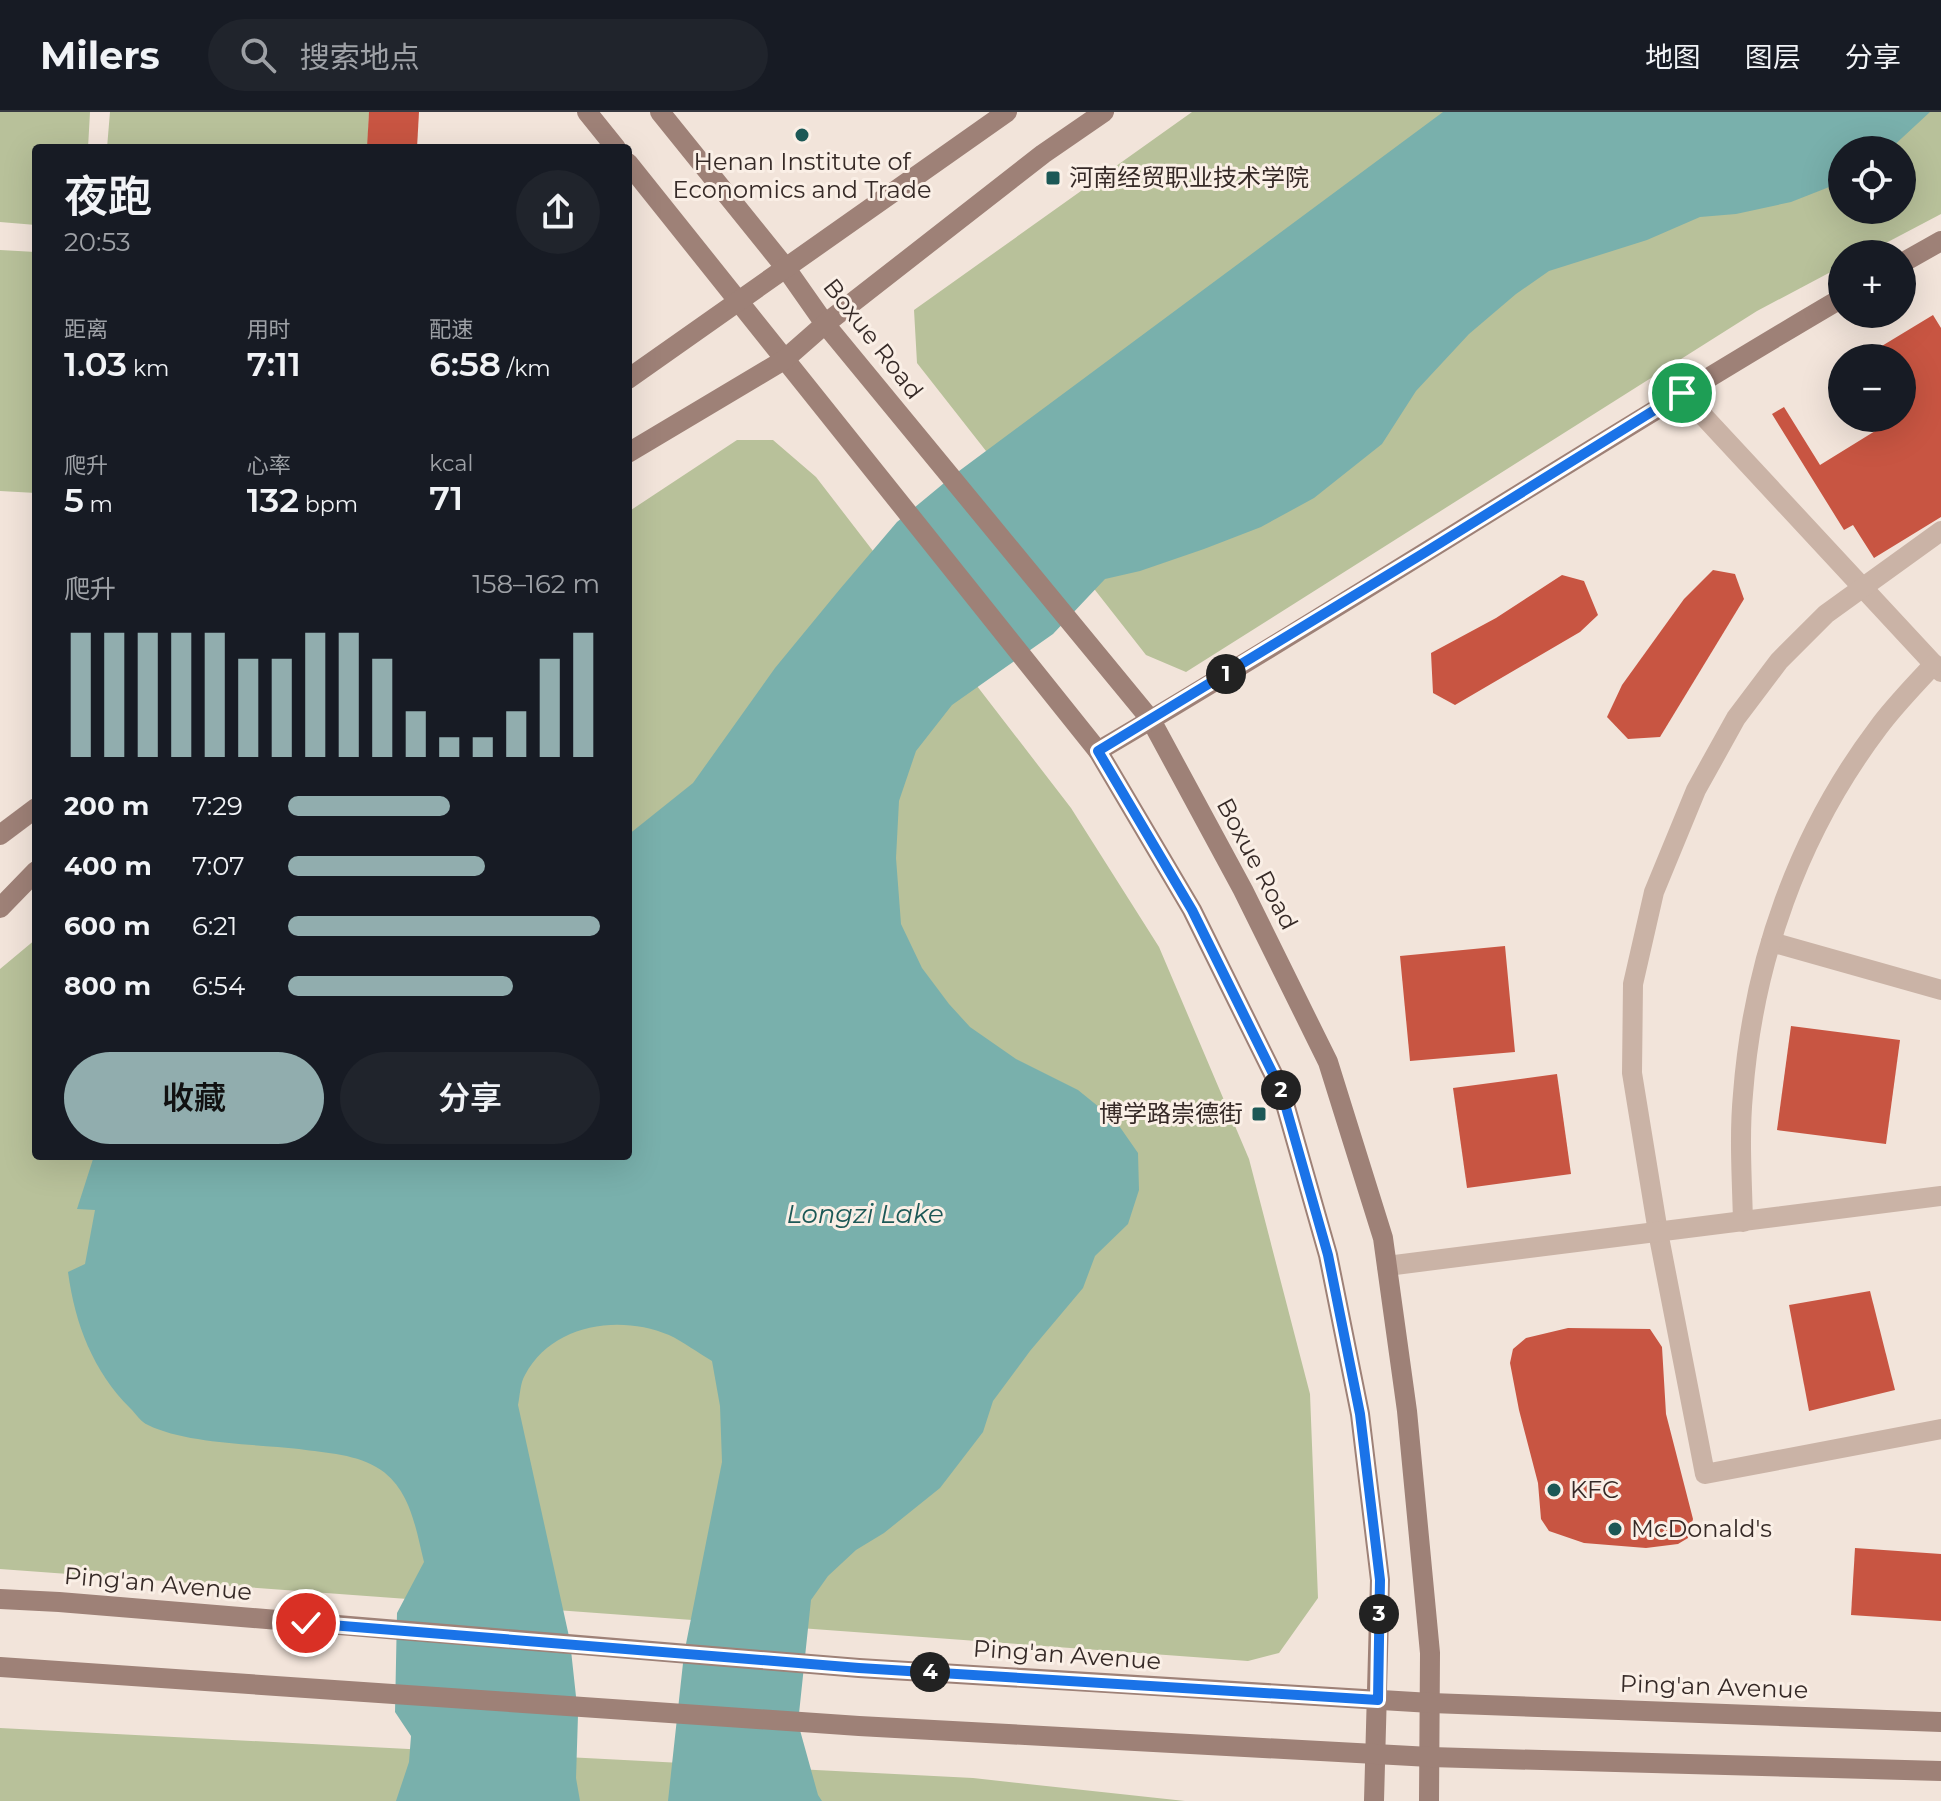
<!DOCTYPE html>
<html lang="zh">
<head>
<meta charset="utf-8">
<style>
	:root { --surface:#171b24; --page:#20242c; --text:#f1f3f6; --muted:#9ea1a6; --line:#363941; --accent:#91adae }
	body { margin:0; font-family:Montserrat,"Noto Sans SC",sans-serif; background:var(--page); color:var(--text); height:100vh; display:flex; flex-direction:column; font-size:30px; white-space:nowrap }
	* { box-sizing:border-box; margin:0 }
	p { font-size:26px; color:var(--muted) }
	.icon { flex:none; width:44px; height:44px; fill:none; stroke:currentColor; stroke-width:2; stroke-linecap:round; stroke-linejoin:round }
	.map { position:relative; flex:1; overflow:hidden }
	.sheet { position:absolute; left:32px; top:32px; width:600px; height:1016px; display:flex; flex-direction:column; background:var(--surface); border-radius:8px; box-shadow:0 8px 32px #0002 }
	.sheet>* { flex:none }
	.controls { position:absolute; left:1828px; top:24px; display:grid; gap:16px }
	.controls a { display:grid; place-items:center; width:88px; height:88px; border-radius:50%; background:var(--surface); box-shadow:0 8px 32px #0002; font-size:40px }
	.pin { position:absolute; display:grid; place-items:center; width:68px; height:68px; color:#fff; margin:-34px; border:4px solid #fff; border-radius:50%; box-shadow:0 2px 8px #0007 }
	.km { position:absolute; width:40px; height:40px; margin:-20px; border-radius:50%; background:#222; color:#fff; font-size:22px; line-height:40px; text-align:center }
	.round { display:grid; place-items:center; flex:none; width:84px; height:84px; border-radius:42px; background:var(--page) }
	.head { display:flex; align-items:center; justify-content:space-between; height:136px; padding:0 32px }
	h1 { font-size:44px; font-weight:600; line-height:60px }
	.metrics { display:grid; grid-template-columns:repeat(3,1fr); gap:12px; height:136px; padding:8px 32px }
	.metrics div { display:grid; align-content:center }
	.metrics b { font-size:34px; font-weight:600 }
	.metrics small { font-size:22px; font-weight:400 }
	.metrics p { font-size:22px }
	.chart { height:224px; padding:16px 32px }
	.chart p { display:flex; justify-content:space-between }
	.chart svg { width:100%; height:144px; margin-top:8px; stroke:var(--accent); stroke-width:6 }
	.cta { display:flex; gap:16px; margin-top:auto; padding:16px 32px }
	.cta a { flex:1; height:92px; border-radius:48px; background:var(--accent); color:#111; font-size:32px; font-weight:600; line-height:92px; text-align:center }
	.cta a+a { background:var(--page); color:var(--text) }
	ul { padding:0 32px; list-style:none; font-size:26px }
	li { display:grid; grid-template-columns:128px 96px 1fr; align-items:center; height:60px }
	li i { height:20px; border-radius:10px; background:var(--accent) }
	header { display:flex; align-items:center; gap:48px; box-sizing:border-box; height:112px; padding:0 40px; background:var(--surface); border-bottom:2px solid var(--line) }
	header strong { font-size:38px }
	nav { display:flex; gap:44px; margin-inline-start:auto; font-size:28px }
	.search { width:560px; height:72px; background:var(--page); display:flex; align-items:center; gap:20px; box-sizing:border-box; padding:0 28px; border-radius:44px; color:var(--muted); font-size:30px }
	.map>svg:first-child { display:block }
</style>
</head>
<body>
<header>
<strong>Milers</strong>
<div class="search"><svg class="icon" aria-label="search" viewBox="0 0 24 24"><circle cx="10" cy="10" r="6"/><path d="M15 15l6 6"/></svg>搜索地点</div>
<nav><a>地图</a><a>图层</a><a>分享</a></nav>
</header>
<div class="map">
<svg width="1941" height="1689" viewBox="0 0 1941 1689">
	<rect width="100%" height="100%" fill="#f2e4da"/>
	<!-- green -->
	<g fill="#b8c19a" fill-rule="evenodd">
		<path d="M0,0H90L88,36H36V113L0,110Z"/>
		<path d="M110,0H369L368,36H107Z"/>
		<path d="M1192,0H1941V102L1865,142H1842V154L1757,199L1186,560L1146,543L917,251L914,198ZM1842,38H1902V98H1842Z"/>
		<path d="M0,138L36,140V381L0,379Z"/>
		<path d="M737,328H773L816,365L1071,696L1159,835L1249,1047L1310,1282L1318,1486L1279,1541L1248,1549L0,1457V857L36,827V1044H628V400Z"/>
		<path d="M0,1616L973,1666L1185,1689H0Z"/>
	</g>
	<!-- water -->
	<path fill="#79b0ac" d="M1443,0H1930L1889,38H1842V70L1791,90L1736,102L1700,105L1647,128L1549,159L1516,182L1469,222L1416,279L1382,332L1314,386L1261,415L1204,437L1140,459L1105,467L1053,522L952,593L916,639L899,689L896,746L901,812L922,856L949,892L970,915L1016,947L1078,978L1115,1008L1138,1041L1139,1078L1128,1112L1095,1144L1083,1176L1030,1239L993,1289L983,1320L940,1376L884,1421L856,1438L828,1464L811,1488L798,1611L818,1683L822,1689H668L684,1542L722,1350L720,1294L712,1249C698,1241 684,1230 669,1223C619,1202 552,1212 525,1263C520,1271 520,1284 518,1293L570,1529L578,1603L576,1666L580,1689H396L409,1650L411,1624L395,1600L397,1501L424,1450C416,1418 411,1379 381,1358C358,1342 326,1341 299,1337C256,1332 186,1332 148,1313C141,1310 136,1302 130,1296C93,1259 75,1212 68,1160L85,1152L95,1098L77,1097L94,1044H628V723L693,671L775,556L840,477L897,410L955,362Z"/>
	<!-- building -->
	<g fill="#c85542">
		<path d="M369,0H419L417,36H367Z"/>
		<path d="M1933,203L1941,216V405L1874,446L1853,413L1844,418L1772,302L1784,295L1820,353L1880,316L1874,306H1902V246H1862Z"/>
		<path d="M1713,458L1735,462L1744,487L1660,625L1628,627L1607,605L1622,573L1684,487Z"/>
		<path d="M1562,463L1584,469L1598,503L1580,520L1455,593L1433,581L1431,541L1496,506Z"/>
		<path d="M1505,834L1515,940L1410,949L1400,844Z"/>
		<path d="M1791,914L1900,928L1886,1032L1777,1018Z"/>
		<path d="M1557,962L1571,1062L1467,1076L1453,976Z"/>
		<path d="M1870,1179L1895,1278L1809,1299L1789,1193Z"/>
		<path d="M1568,1216L1650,1217L1662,1235L1666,1302L1693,1407L1688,1426L1678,1432L1646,1436L1584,1431L1549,1419L1541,1407L1538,1371L1519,1298L1510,1251L1513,1237L1526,1226Z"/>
		<path d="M1855,1436L1941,1442V1509L1851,1503Z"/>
	</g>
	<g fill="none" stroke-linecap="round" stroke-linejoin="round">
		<!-- street -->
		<g stroke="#cab3a6" stroke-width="20">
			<path d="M1682,281L1941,560"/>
			<path d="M1941,419L1826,502L1779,549L1736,606L1696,678L1654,780L1633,872L1632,961L1658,1120L1705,1362L1941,1317"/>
			<path d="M1771,830L1941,878"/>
			<path d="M1743,1110C1742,1067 1739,1024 1743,982C1753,850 1798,722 1878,616C1894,594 1915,573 1934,552"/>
			<path d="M1387,1154L1941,1084"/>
		</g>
		<!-- secondary -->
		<g stroke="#9e8177" stroke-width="20">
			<path d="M587,0L616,36"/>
			<path d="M660,0L785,155L825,212L1151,608L1243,778L1328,950L1383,1126L1407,1299L1430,1541L1429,1689"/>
			<path d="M628,51L1098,639L1192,798L1281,978L1328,1143L1360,1302L1380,1468L1374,1689"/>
			<path d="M1902,151L1941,129"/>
			<path d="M628,267L1007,0"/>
			<path d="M628,341L784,248L825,212L1043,42L1104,0"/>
			<path d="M1098,639C1349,492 1591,333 1842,186"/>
			<path d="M0,723L36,696"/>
			<path d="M0,796L36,759"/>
			<path d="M0,1487L59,1490L859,1556L1431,1591L1941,1610"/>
			<path d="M0,1555L859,1614L1430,1645L1941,1659"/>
		</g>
	</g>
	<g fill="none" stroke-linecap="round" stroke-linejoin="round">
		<!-- route casing -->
		<g stroke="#fff" stroke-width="16">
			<path id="route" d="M306,1511L859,1556L1378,1588L1380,1468L1360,1302L1328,1143L1281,978L1192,798L1098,639L1424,441L1682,281"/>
		</g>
		<!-- route -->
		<use href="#route" stroke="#1a73e8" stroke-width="10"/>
	</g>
	<!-- markers -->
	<g fill="#1c5856" stroke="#faefe6" stroke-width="3">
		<circle cx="802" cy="23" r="8"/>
		<rect x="1045" y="58" width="16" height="16" rx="4"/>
		<rect x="1251" y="994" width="16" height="16" rx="4"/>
		<circle cx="1554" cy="1378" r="8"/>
		<circle cx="1615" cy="1417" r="8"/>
	</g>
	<g text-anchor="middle" stroke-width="6" stroke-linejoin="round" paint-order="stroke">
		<!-- poi labels -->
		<g font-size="24" fill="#362a27" stroke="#faefe6" text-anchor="start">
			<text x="802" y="58" text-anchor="middle">Henan Institute of<tspan x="802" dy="28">Economics and Trade</tspan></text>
			<text x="1069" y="74">河南经贸职业技术学院</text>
			<text x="1243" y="1010" text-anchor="end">博学路崇德街</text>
			<text x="1570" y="1386">KFC</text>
			<text x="1631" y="1425">McDonald's</text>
		</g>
		<!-- street labels -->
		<g font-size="24" fill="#362a27" stroke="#faefe6">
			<text transform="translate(873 227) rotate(52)" y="8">Boxue Road</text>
			<text transform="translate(1257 752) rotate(62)" y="8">Boxue Road</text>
			<text transform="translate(158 1472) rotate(5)" y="8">Ping'an Avenue</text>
			<text transform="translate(1067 1543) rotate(4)" y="8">Ping'an Avenue</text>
			<text transform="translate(1714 1575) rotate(2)" y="8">Ping'an Avenue</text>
		</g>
		<!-- water labels -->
		<g font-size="26" font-style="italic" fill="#1c5856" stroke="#faefe6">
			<text x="865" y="1111">Longzi Lake</text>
		</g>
	</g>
</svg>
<div class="controls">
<a><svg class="icon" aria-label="locate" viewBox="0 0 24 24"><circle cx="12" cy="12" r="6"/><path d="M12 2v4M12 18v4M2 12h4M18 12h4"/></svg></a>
<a>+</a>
<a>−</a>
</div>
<div class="pin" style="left:1682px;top:281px;background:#1e9e55"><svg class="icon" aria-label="arrive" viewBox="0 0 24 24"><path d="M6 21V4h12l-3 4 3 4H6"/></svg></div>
<div class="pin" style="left:306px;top:1511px;background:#d93025"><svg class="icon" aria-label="check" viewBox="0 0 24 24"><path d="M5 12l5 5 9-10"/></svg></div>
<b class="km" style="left:1226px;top:562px">1</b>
<b class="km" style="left:1281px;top:978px">2</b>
<b class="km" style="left:1379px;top:1502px">3</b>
<b class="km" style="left:930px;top:1560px">4</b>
<section class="sheet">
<div class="head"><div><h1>夜跑</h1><p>20:53</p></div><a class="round"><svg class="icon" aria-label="share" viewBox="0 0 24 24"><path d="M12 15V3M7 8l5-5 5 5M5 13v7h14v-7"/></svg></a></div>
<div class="metrics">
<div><p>距离</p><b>1.03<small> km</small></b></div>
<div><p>用时</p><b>7:11</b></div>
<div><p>配速</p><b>6:58<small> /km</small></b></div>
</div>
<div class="metrics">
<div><p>爬升</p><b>5<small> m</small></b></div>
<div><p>心率</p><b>132<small> bpm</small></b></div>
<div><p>kcal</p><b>71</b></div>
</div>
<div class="chart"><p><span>爬升</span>158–162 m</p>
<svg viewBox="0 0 160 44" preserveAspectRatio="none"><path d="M5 44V6M15 44V6M25 44V6M35 44V6M45 44V6M55 44V14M65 44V14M75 44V6M85 44V6M95 44V14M105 44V30M115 44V38M125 44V38M135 44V30M145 44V14M155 44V6"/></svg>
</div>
<ul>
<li><b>200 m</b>7:29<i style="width:52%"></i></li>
<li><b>400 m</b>7:07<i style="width:63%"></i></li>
<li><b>600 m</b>6:21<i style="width:100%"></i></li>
<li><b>800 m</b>6:54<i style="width:72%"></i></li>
</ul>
<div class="cta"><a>收藏</a><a>分享</a></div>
</section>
</div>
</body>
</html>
